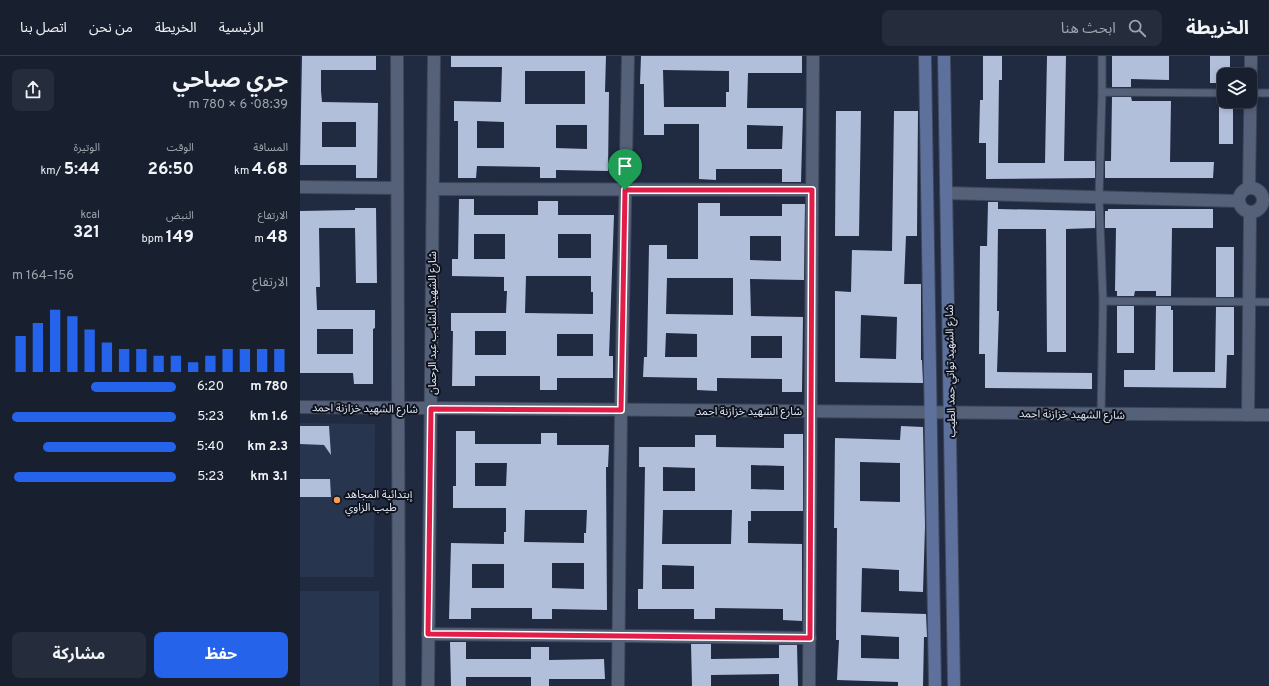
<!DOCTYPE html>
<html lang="ar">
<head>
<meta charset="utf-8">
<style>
	:root { --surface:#182030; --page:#252d3c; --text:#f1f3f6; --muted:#9fa3ab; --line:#363e4c; --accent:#2563eb }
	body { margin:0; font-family:Overpass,"Noto Sans Arabic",sans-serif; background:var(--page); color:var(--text); direction:rtl; height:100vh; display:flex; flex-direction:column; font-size:15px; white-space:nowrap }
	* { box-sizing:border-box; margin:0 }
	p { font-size:13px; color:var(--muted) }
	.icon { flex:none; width:22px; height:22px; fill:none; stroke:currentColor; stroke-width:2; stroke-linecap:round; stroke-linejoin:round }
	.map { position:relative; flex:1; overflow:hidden; direction:ltr }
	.details { display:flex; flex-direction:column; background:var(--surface); width:300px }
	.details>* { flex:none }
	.buttons { position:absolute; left:917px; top:12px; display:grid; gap:8px }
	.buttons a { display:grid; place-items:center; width:40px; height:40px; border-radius:8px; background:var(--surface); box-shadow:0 2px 6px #0003,0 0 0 1px var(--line); font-size:20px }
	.pin { position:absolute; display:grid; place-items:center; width:34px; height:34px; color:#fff; margin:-41px -17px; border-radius:50% 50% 50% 0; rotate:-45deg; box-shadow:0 0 4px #0007 }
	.pin .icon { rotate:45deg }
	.round { display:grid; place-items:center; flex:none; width:42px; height:42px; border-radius:8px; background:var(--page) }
	.summary { display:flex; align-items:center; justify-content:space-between; height:68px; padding:0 12px }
	h1 { font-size:22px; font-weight:700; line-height:30px }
	.metrics { display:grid; grid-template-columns:repeat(3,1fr); gap:6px; height:68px; padding:4px 12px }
	.metrics div { display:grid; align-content:center }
	.metrics b { font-size:17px; font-weight:700 }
	.metrics small { font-size:11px; font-weight:400 }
	.metrics p { font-size:11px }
	.chart { height:112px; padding:8px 12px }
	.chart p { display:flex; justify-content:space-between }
	.chart svg { width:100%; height:72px; margin-top:4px; stroke:var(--accent); stroke-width:6 }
	.cta { display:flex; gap:8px; margin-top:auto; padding:8px 12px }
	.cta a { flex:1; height:46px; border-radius:8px; background:var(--accent); color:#fff; font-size:16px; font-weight:700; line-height:46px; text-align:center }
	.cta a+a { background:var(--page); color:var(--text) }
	ul { padding:0 12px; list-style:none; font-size:13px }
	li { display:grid; grid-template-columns:64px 48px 1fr; align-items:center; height:30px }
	li i { height:10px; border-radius:5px; background:var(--accent) }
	header { display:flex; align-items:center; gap:24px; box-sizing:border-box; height:56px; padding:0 20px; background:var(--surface); border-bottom:1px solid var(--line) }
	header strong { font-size:19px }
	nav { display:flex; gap:22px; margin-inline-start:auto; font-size:14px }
	.search { width:280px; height:36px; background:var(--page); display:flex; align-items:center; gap:10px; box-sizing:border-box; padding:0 14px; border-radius:8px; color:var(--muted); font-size:15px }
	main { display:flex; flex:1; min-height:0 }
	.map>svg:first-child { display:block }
</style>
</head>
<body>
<header>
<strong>الخريطة</strong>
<div class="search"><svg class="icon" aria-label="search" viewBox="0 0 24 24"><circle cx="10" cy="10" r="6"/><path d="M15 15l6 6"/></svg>ابحث هنا</div>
<nav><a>الرئيسية</a><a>الخريطة</a><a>من نحن</a><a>اتصل بنا</a></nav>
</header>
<main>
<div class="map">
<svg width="969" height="630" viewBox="0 0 969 630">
	<rect width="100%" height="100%" fill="#202a40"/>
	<!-- built -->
	<g fill="#28354f">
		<path d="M0,367L75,368L74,521H0Z"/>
		<rect x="0" y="535" width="79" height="95"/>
	</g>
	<!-- building -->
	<g fill="#b2bfdb" fill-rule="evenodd">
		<path d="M2,0H76V14H21V35L22,46L78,47L77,122H56V109H0ZM22,66H56V91H22Z"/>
		<path d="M151,0H306L305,36H309L308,115L256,114V122H240V111L177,110L176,122H158V65H154V45L201,46L202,11H151ZM225,15H285V48H225ZM177,65L204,66V92H177ZM256,69H287V93L256,92Z"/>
		<path d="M341,0H502V17H448L447,52H503L501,126H482V113H416V124L399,123V68H364V79H344V28H340ZM363,14L429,15V36H426V51H364ZM447,69L483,70L482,93H447Z"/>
		<path d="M683,0H702V24H699L698,107H745L747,0H766L764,105H795V122L686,123V87H679L680,44H683Z"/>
		<path d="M812,0H869V24L831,23V31H812Z"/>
		<path d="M910,0H930V19H924V27H910Z"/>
		<path d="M812,41H831L832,45H871L870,106H914L913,122H805V105H811Z"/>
		<rect x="919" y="46" width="14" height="42"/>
		<path d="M536,55H561L559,180H535Z"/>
		<path d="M594,55H618L617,180H606L604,228H621V304H622L623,327L535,326V235L551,236L552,194L592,195ZM561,259L597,261L596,303L560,302Z"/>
		<path d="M159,143H174V159H238V145H258V159H314L309,300H313V322H257V334H240V320H175V330H152L153,275H151V257H206L207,235H204V221L152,220V203H158ZM174,178H205V203H174ZM258,178H291V202H258ZM226,220H291V236H293V258L225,257ZM175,275H206V299H175ZM257,278H293V300H257Z"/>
		<path d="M688,146H698V153L795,155V172L766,173V296H747L746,173H698L697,255H699L697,316L792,317V333L685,332V298H679L680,190H687Z"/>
		<path d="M398,147H420V160H482V148H505L504,224L450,223L451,260L503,261L502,336H482V323L417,322V335L397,334V322L343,321L344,301H347L349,189H367V203H398ZM450,180H481V205L450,204ZM367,222H433V259L366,258ZM366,277L397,278V301H365ZM451,280H482V302H451Z"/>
		<path d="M55,152H76L77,227H56L55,172H19L20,231H16L17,254H75V272L73,273V328H54L53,317H0V155L55,154ZM17,273H53V298H17Z"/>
		<path d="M808,153H913V172H872L871,240H856V235H835L834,240H817V235H815L816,172H805V155H808Z"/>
		<rect x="916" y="191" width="18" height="50"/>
		<rect x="817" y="250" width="17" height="47"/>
		<path d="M856,250H871V254H873V316H915L916,251H934V299H927L926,332L824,331V314H855Z"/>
		<path d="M0,370H29L31,399L24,389L0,388Z"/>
		<path d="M601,370L623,371L625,470L623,536L599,535V514L562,512L561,556L626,558L627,581H624L623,630H598V626L537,624L539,584H536L537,472H534L535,382L600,384ZM560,406L600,407V446L560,445ZM561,579L599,581V603L561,602Z"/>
		<path d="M156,375H175V388H241V377H257V389H309L308,411H306L307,554L252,553V563H232V552H171V563H149L151,487L204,488V476H206V452H153V430H156ZM175,407H207L206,430H175ZM225,454H287L286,477H284V487L224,486ZM252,507H284V533L252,532ZM172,508H204V532H172Z"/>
		<path d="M484,378H503V455H451V465H448V487L502,488V565L483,564V553L415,552V563H394V553H338V533H343L345,411H339V391H395V379H416V391L484,392ZM451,409L484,410V434L451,433ZM363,411L395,412V435H363ZM363,454H432L431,488H362ZM362,509L394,510V533H362Z"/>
		<path d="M0,423H30L31,441H0Z"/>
		<path d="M150,586H166V603H231V591H249V604L304,603L305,623H249V630H231V621H166V630H151Z"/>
		<path d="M391,588H411V603L479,602V589H497L498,630H479V618L411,619V630H392Z"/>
	</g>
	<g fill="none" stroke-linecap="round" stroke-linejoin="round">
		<!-- lane casing -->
		<g stroke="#3d4558" stroke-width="9">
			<g id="lane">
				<path d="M802,0V36"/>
				<path d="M950,37H969"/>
				<path d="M803,245L799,141L802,36L924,37"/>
				<path d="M801,358L803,245L969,246"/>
			</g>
		</g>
		<!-- street casing -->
		<g stroke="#3d4558" stroke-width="14">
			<g id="street">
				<path d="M97,0L99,630"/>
				<path d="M0,131L97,132"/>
				<circle cx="951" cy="144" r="12"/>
				<path d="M949,132L951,0"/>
				<path d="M133,133L512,134"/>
				<path d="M646,137L938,145"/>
				<path d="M0,351L969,359"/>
				<path d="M948,359L950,157"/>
				<path d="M128,578L510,582"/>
				<path d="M128,630L134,0"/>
				<path d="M318,630L321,354L328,0"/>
				<path d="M509,630L513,0"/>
			</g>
		</g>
		<!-- secondary casing -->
		<g stroke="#3d4558" stroke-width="14">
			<g id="secondary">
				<path d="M625,0L635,630"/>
				<path d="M644,0L654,630"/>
			</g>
		</g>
		<!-- lane -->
		<use href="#lane" stroke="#556179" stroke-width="7"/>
		<!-- street -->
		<use href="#street" stroke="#556179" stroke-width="12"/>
		<!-- secondary -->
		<use href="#secondary" stroke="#5d719c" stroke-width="12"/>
	</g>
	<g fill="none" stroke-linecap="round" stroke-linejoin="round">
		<!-- route casing -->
		<g stroke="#fff" stroke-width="8">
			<path id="route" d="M325,134H512L510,582L128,578L131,353L321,354Z"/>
		</g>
		<!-- route -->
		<use href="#route" stroke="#e11d48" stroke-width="5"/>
	</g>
	<!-- markers -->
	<circle fill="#fd9c55" stroke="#0f131d" stroke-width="1.5" cx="37" cy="444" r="4"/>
	<g text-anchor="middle" stroke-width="4" stroke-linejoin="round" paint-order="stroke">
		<!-- street labels -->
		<g font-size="11" fill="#dfe6f5" stroke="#0f131d">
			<text transform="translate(132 267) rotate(-90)" y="4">شارع الشهيد الشايب عبد الرحمان</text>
			<text transform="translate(650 315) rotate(-91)" y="4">شارع الشهيد تواتي حمد الطيب</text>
			<text transform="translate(65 352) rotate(1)" y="4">شارع الشهيد خزازنة احمد</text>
			<text x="449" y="359">شارع الشهيد خزازنة احمد</text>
			<text transform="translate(772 358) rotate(1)" y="4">شارع الشهيد خزازنة احمد</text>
		</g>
		<!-- poi labels -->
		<g font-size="11" fill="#dfe6f5" stroke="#0f131d" text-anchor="start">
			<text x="45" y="442">إبتدائية المجاهد<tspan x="45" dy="13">طيب الزاوي</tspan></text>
		</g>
	</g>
</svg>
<div class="buttons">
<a><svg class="icon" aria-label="layers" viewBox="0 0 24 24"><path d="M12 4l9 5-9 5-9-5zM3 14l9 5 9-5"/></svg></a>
</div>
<div class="pin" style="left:325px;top:134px;background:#1e9e55"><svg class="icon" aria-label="arrive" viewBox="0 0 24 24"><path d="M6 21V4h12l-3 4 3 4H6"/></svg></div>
</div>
<section class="details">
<div class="summary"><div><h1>جري صباحي</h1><p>08:39 · 6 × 780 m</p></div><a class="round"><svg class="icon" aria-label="share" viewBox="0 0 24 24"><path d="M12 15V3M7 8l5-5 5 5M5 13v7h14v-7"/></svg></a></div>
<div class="metrics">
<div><p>المسافة</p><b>4.68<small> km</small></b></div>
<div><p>الوقت</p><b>26:50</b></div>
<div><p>الوتيرة</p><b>5:44<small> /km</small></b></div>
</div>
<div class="metrics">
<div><p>الارتفاع</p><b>48<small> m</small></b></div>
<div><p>النبض</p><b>149<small> bpm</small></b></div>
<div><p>kcal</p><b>321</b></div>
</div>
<div class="chart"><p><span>الارتفاع</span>156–164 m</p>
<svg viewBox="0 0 160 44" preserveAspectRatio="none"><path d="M5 44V22M15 44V14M25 44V6M35 44V10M45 44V18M55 44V26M65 44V30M75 44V30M85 44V34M95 44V34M105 44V38M115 44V34M125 44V30M135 44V30M145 44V30M155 44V30"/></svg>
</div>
<ul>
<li><b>780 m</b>6:20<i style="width:52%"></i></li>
<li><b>1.6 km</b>5:23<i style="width:100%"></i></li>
<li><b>2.3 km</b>5:40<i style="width:81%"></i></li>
<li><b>3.1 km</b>5:23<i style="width:99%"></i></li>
</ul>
<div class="cta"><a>حفظ</a><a>مشاركة</a></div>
</section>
</main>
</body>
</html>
